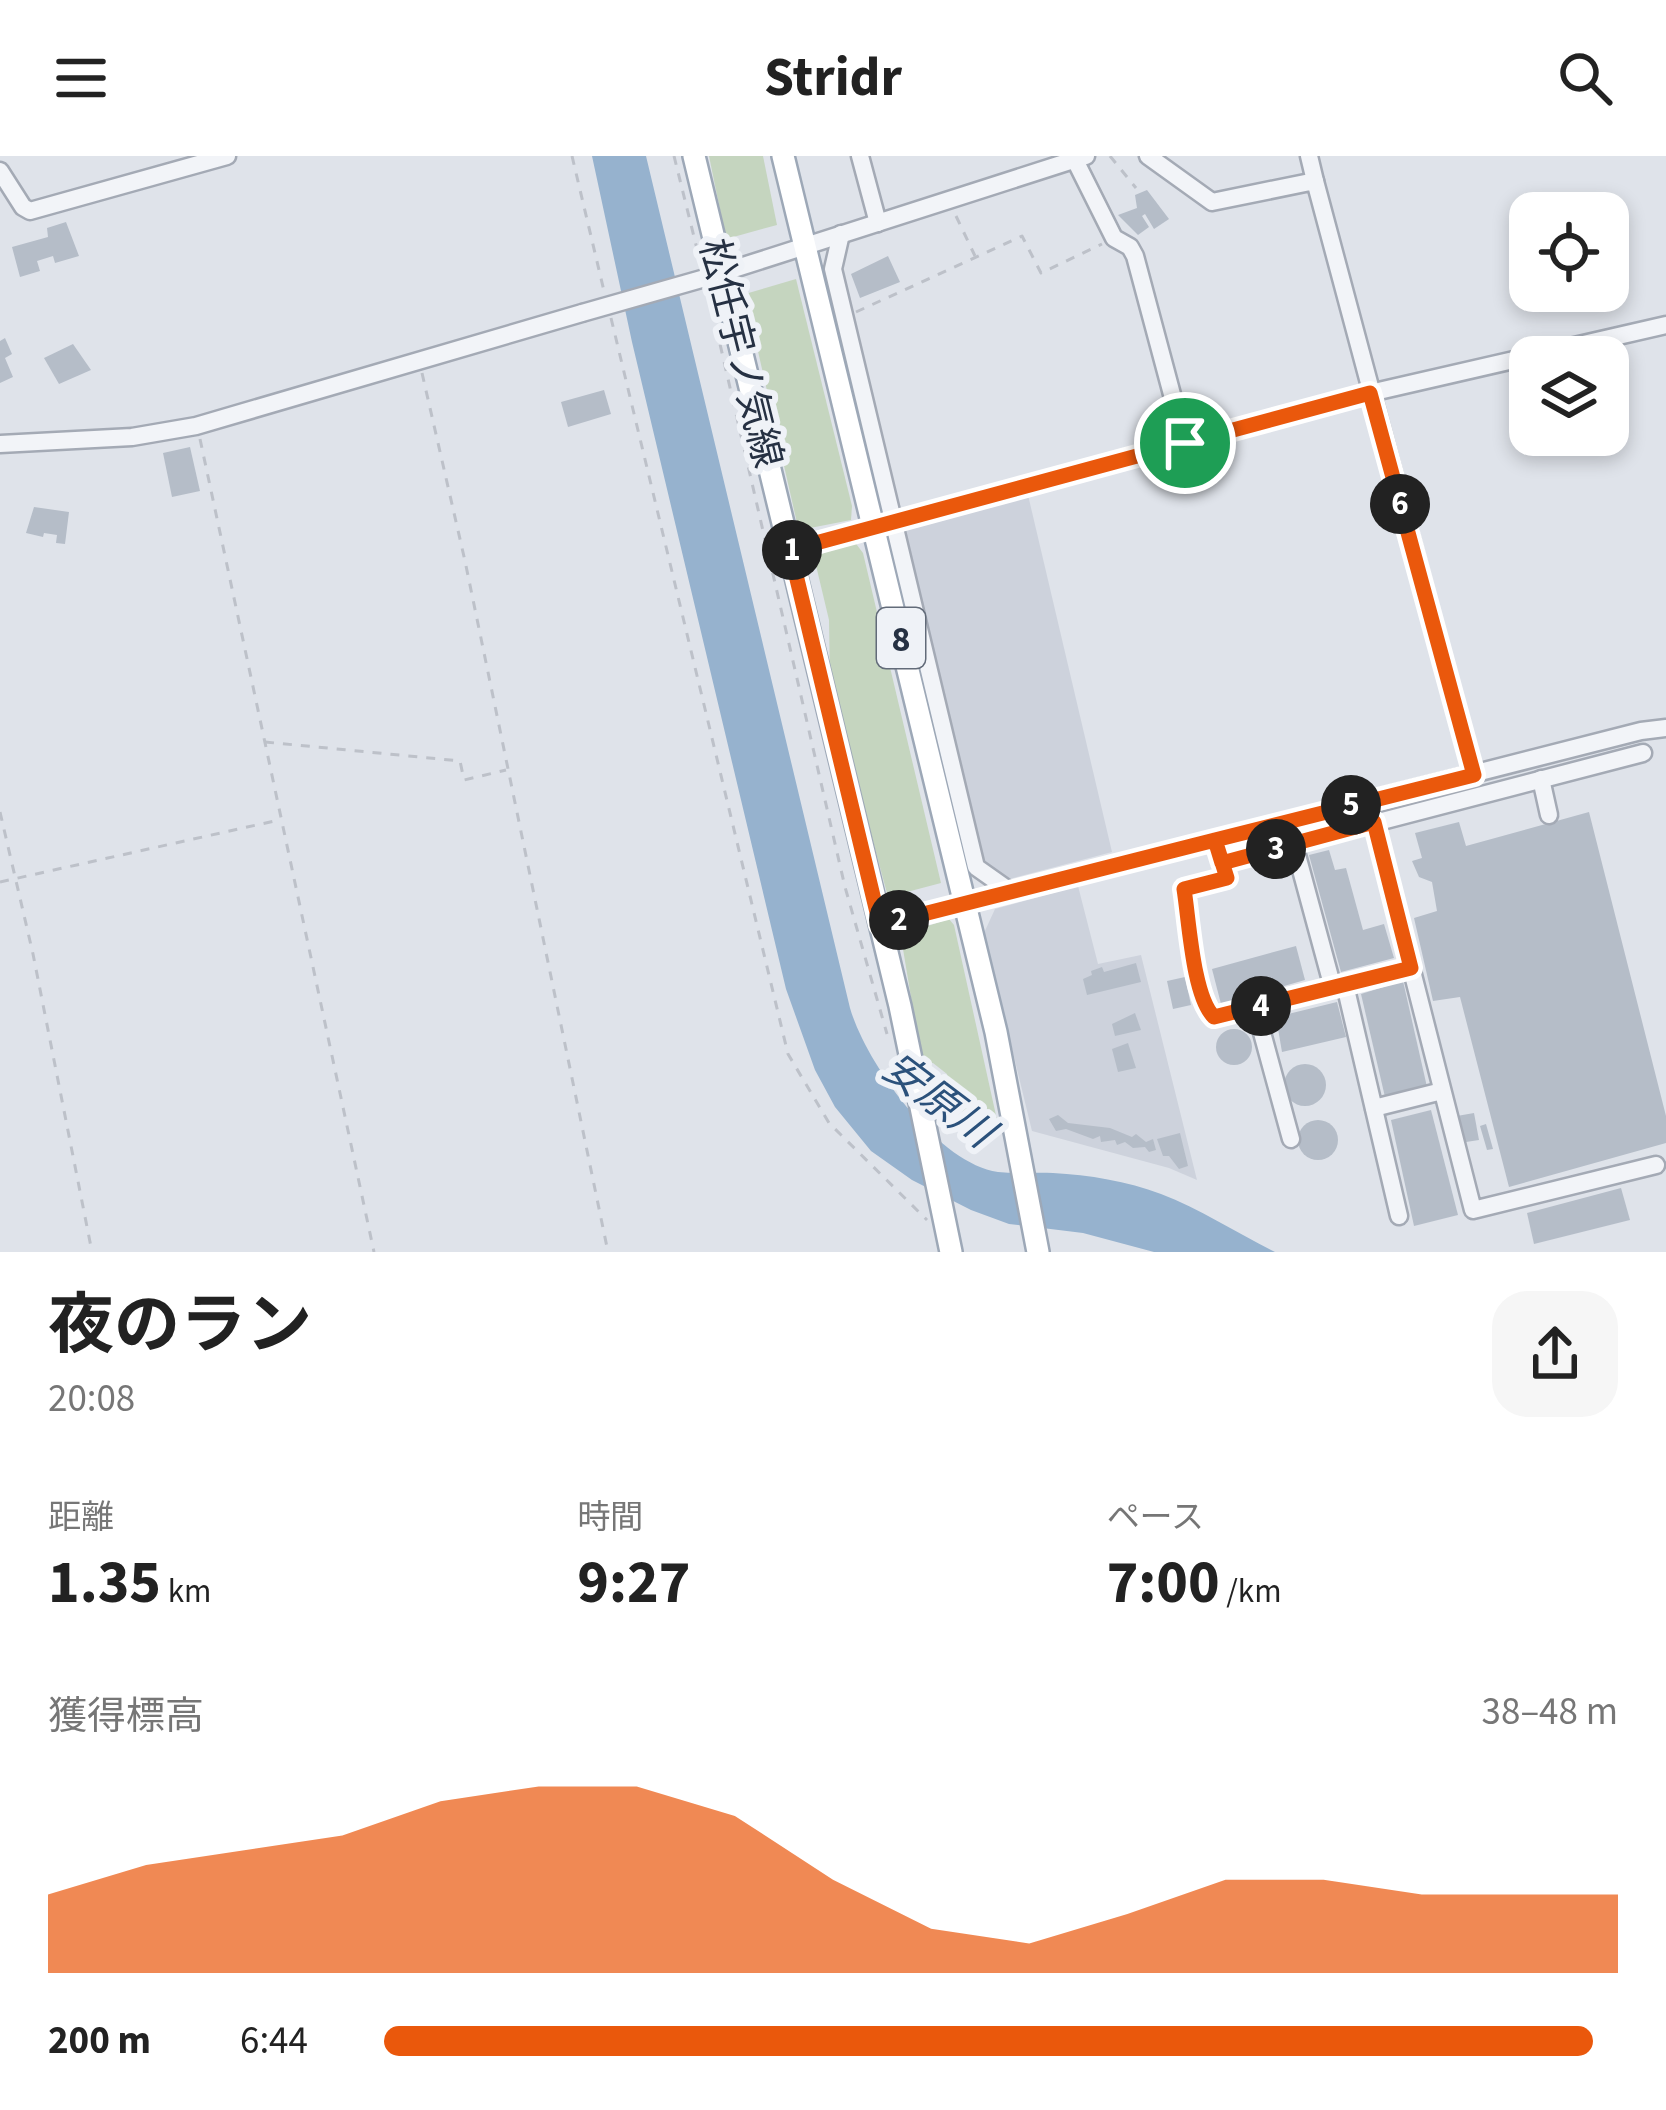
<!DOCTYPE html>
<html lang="ja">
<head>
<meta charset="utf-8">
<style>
	:root { --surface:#fff; --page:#f6f6f6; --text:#222; --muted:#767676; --accent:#ea580c }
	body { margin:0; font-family:"Source Sans 3","Noto Sans JP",sans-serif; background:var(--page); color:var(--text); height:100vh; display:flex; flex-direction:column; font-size:45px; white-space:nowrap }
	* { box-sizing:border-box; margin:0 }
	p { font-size:39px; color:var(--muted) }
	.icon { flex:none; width:66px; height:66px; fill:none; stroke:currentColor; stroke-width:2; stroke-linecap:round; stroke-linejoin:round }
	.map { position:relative; height:1096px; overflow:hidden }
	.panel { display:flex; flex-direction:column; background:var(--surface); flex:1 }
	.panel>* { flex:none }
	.fabs { position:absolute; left:1509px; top:36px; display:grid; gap:24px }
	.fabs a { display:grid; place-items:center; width:120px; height:120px; border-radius:24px; background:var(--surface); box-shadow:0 6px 18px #0003; font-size:60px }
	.pin { position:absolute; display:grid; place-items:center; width:102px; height:102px; color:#fff; margin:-51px; border:6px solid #fff; border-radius:50%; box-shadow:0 3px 12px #0007 }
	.km { position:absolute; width:60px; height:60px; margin:-30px; border-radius:50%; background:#222; color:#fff; font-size:33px; line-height:60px; text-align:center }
	.round { display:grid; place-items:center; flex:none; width:126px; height:126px; border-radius:36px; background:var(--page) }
	.overview { display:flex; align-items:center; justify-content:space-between; height:204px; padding:0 48px }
	h1 { font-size:66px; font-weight:700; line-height:90px }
	.stats { display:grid; grid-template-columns:repeat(3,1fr); gap:18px; height:204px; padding:12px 48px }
	.stats div { display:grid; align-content:center }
	.stats b { font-size:60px; font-weight:700 }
	.stats small { font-size:33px; font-weight:400 }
	.stats p { font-size:33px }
	.chart { height:336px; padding:24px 48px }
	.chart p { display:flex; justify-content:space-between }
	.chart svg { width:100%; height:216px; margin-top:12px; fill:var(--accent); opacity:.7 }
	ul { padding:0 48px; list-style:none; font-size:39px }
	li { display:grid; grid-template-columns:192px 144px 1fr; align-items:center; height:90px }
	li i { height:30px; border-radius:15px; background:var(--accent) }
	header { display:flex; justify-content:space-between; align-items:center; height:156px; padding:0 48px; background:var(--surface); font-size:54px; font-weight:700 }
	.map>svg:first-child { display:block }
</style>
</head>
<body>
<header><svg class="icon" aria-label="menu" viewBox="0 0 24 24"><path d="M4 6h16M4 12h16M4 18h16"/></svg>Stridr<svg class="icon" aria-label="search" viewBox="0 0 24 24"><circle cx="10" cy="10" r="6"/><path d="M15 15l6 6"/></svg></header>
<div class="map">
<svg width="1666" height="1096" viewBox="0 0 1666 1096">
	<rect width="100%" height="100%" fill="#dfe3ea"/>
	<!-- built -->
	<g fill="#cdd2dc">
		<path d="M1028,339L1112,696L1006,724L983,707L902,373Z"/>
		<path d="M1078,730L1098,808L1141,799L1197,1024L1169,1012L1032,975L984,777L995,753Z"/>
	</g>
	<!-- green -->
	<g fill="#c5d5bf">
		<path d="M709,0H763L777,69L726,83Z"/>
		<path d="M796,123L852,350L851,364L810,372L797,367L745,138Z"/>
		<path d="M854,385L863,397L941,727L888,741L830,525L829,464L814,401Z"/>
		<path d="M949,763L954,769L999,973L953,951L947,918L933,907H922L902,787L909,776Z"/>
	</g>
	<!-- water -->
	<path fill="#96b2ce" d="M592,0H646L850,852C866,907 937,1007 998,1016C1016,1018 1035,1016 1053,1017C1089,1019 1127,1025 1161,1038C1200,1053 1237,1077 1275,1096H1154L1083,1077L1009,1068L971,1054L912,1024L871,995L835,951L815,914L786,833L632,186Z"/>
	<!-- building -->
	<g fill="#b5bdc8">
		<path d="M1147,34L1169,63L1154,73L1145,58L1142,60L1149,71L1138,79L1118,59L1137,52L1135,39Z"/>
		<path d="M66,66L79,100L55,107L53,100L37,105L40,115L20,121L12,91L48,81L47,72Z"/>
		<path d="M888,100L900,126L860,142L851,118Z"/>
		<path d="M5,182L12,198L5,202L13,221L0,227V185Z"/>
		<path d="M73,188L91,214L59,228L44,202Z"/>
		<path d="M604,234L611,258L568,271L561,246Z"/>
		<path d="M190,291L200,335L172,341L163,297Z"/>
		<path d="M34,351L69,356L65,388L56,387L57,379L44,377L43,381L26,377Z"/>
		<path d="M1589,656L1666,960V987L1509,1031L1460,841L1433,845L1414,762L1437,755L1432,726L1419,721L1412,705L1422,702L1415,677L1459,666L1466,690Z"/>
		<path d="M1329,694L1335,714L1346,712L1363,774L1384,768L1394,802L1341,816L1309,699Z"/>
		<path d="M1296,790L1305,824L1221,848L1212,813Z"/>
		<path d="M1136,807L1141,826L1087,839L1083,823L1092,819L1091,815L1102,811L1104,816Z"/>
		<path d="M1185,821L1191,849L1173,853L1167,825Z"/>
		<path d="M1403,825L1427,931L1385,941L1361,838Z"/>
		<path d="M1337,846L1346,881L1282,896L1276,861Z"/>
		<path d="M1135,857L1141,874L1115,880L1112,868Z"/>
		<circle cx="1234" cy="891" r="18"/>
		<path d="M1128,887L1136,912L1118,916L1112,893Z"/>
		<circle cx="1305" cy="929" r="21"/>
		<path d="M1431,954L1458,1059L1414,1070L1391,964Z"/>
		<path d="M1474,957L1479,984L1466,986L1457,960Z"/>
		<path d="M1058,959L1068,967L1110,972L1132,981L1136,978L1146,986L1153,983L1156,994L1149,996L1145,991L1133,992L1125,986L1117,989L1115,984L1101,986L1100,980L1093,983L1066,973L1056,975L1049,963Z"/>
		<circle cx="1318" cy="984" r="20"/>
		<path d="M1486,968L1493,993L1487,994L1480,970Z"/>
		<path d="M1180,977L1188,1010L1179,1013L1169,1000H1163L1157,983Z"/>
		<path d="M1621,1032L1630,1064L1534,1088L1527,1057Z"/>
	</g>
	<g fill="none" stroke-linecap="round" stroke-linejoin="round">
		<!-- minor casing -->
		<g stroke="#a4aab5" stroke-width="21">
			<g id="minor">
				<path d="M860,0L878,67"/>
				<path d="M1148,0L1212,46L1315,25L1474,619"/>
				<path d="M1309,0L1315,25"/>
				<path d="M1075,4L1114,82L1130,91L1135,100L1185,287"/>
				<path d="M0,15L23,51L30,55L227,0"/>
				<path d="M841,78L833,113L976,711L1010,735"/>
				<path d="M715,119L1086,0"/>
				<path d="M0,288L132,281L196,270L582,157"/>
				<path d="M790,394L1370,237L1666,169"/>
				<path d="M1541,623L1549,659"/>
				<path d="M1374,666L1473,1054L1656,1009"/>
				<path d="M1215,684L1221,707L1643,597"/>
				<path d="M1294,688L1333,832"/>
				<path d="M1221,707L1227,722L1184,733C1189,764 1192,840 1214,861L1411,813"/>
				<path d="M880,769L1641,575L1666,572"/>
				<path d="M1345,829L1399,1060"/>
				<path d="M1255,851L1291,983"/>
				<path d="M1374,952L1442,935"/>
			</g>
		</g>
		<!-- major casing -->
		<g stroke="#9da8b7" stroke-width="26">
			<g id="major">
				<path d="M694,0L900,850L951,1096"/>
				<path d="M783,0L996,876L1038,1096"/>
			</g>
		</g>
		<!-- path -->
		<g stroke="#bdc1c9" stroke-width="3" stroke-dasharray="9 9" stroke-linecap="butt">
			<path d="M572,0L604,135"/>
			<path d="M674,0L698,97"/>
			<path d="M1110,0L1136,32"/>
			<path d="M956,60L975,100"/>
			<path d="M708,136L845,731L887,878"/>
			<path d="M856,156L1022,80L1041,117L1102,88"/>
			<path d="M611,162L788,898L829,967L927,1064"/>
			<path d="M422,217L465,405L608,1096"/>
			<path d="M200,283L374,1096"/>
			<path d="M265,586L460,605L464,624L506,614"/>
			<path d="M0,656L33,798L92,1096"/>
			<path d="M0,726L279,664"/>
		</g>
		<!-- minor -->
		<use href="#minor" stroke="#f2f4f8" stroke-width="16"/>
		<!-- major -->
		<use href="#major" stroke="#fff" stroke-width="21"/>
		<!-- minor-bridge casing -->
		<g stroke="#a4aab5" stroke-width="21" stroke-linecap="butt">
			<path id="minor-bridge" d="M582,157L705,122"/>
		</g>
		<!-- minor-bridge -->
		<use href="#minor-bridge" stroke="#f2f4f8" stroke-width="16"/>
	</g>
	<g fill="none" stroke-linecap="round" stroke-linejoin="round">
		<!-- route casing -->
		<g stroke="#fff" stroke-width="24">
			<path id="route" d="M1185,287L790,394L880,769L1215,684L1222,707L1374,666L1411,812L1214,861C1193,841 1189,764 1184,733L1227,722L1215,684L1474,619L1370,237L1185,287"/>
		</g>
		<!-- route -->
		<use href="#route" stroke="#ea580c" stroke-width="15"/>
	</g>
	<g text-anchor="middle" stroke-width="12" stroke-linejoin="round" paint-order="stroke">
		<!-- shield labels -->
		<rect fill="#eff2f7" stroke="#626b79" stroke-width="3" x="877" y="452" width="48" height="60" rx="9"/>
		<g font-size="36" font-weight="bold" fill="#263143">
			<text x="901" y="495">8</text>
		</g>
		<!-- street labels -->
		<g font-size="39" fill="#263143" stroke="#eff2f7">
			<text transform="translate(742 197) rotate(76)" y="14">松任宇ノ気線</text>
		</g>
		<!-- water labels -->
		<g font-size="42" font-style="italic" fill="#2b517b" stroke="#eff2f7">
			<text transform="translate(939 943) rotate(37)" y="15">安原川</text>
		</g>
	</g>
</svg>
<div class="fabs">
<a><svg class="icon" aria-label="locate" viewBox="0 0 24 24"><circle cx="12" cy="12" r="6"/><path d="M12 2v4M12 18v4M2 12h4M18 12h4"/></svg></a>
<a><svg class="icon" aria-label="layers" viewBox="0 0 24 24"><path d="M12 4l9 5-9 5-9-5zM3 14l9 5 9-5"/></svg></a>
</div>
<div class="pin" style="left:1185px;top:287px;background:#1e9e55"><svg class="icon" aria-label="arrive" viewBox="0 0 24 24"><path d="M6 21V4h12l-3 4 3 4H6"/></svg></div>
<b class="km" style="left:792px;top:394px">1</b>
<b class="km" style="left:899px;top:764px">2</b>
<b class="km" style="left:1276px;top:693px">3</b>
<b class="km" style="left:1261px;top:850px">4</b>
<b class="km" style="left:1351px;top:649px">5</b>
<b class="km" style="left:1400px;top:348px">6</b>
</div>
<section class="panel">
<div class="overview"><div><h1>夜のラン</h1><p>20:08</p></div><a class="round"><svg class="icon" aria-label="share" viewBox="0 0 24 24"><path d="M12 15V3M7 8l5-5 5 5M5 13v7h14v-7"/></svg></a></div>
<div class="stats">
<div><p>距離</p><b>1.35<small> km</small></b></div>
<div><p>時間</p><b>9:27</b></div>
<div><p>ペース</p><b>7:00<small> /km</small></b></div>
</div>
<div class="chart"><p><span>獲得標高</span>38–48 m</p>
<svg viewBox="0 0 160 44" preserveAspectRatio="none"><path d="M0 44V28L10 22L20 19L30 16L40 9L50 6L60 6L70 12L80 25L90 35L100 38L110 32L120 25L130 25L140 28L150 28L160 28V44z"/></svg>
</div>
<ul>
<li><b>200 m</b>6:44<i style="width:98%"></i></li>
</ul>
</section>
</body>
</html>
